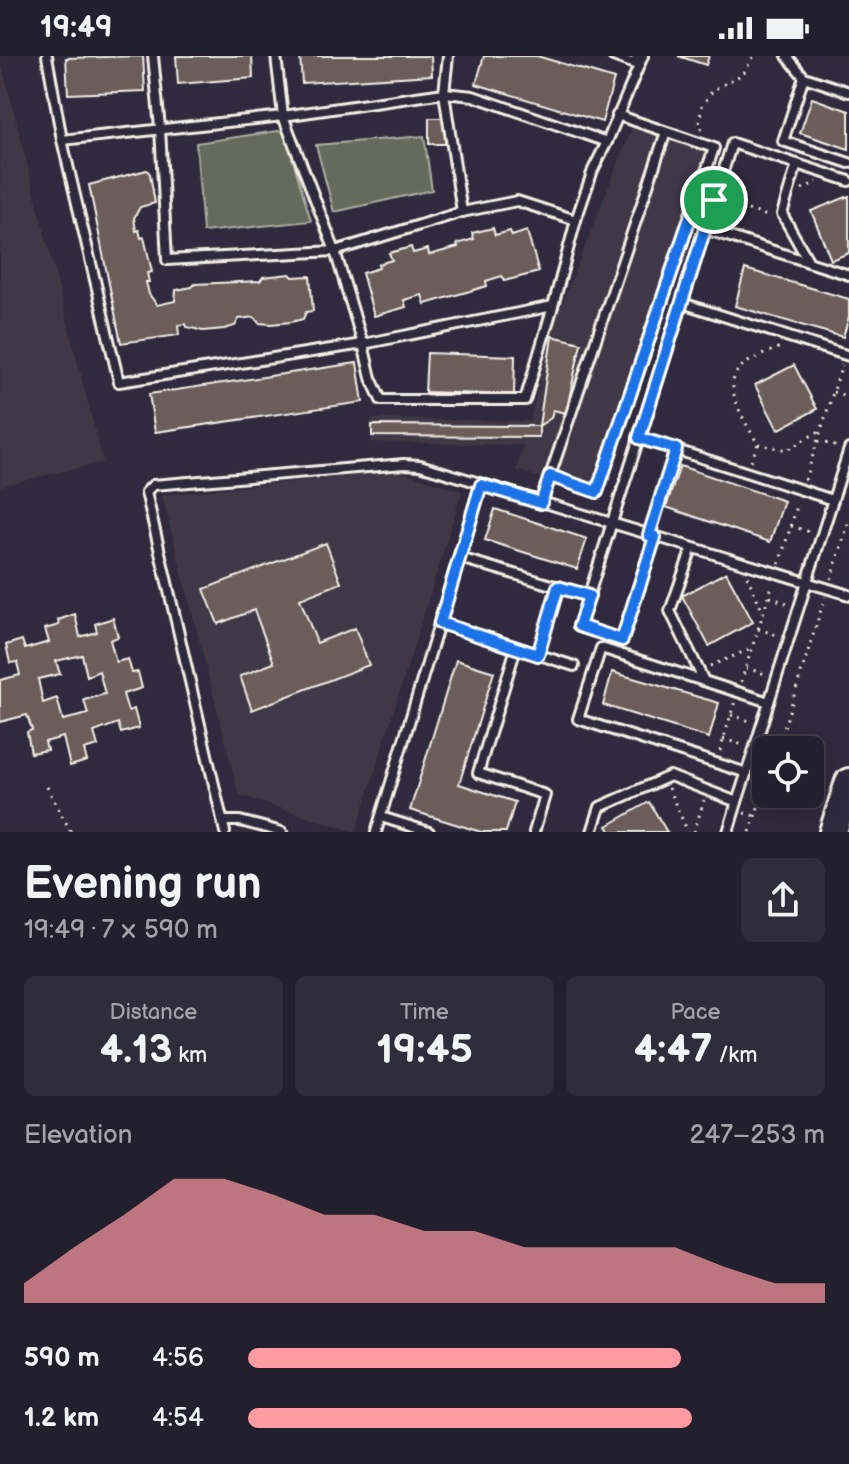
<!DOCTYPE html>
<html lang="en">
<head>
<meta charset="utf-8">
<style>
	:root { --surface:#23202e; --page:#2f2d3a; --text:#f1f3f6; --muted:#a3a3aa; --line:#403e4a; --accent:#ff9aa2 }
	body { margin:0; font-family:"Balsamiq Sans",sans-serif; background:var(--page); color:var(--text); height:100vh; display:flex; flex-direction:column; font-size:30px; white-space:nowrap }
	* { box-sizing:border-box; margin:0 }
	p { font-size:26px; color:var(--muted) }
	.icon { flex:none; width:44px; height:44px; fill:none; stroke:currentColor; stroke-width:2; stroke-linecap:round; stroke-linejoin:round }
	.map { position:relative; height:776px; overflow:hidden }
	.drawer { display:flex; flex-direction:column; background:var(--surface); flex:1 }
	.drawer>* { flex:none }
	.tools { position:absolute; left:752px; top:680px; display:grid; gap:16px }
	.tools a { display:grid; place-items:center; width:72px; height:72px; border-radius:12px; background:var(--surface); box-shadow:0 4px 20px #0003,0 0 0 2px var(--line); font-size:40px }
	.pin { position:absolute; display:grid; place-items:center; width:68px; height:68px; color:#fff; margin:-34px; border:4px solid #fff; border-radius:50%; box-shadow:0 2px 8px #0007 }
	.round { display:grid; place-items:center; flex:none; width:84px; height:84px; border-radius:12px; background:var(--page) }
	.summary { display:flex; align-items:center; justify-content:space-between; height:136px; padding:0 24px }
	h1 { font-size:44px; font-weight:800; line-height:60px }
	.stats { display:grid; grid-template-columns:repeat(3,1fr); gap:12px; height:136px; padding:8px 24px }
	.stats div { display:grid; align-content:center; border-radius:12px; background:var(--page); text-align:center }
	.stats b { font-size:40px; font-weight:800 }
	.stats small { font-size:22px; font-weight:400 }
	.stats p { font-size:22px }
	.chart { height:224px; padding:16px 24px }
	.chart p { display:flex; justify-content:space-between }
	.chart svg { width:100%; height:144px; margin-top:8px; fill:var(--accent); opacity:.7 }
	ul { padding:0 24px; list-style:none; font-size:26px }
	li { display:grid; grid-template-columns:128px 96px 1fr; align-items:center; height:60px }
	li i { height:20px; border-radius:10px; background:var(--accent) }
	.status { display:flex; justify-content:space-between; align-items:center; height:56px; padding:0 40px; background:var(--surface); direction:ltr }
	.status svg { height:22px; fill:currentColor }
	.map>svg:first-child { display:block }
</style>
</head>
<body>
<div class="status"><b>19:49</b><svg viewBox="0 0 49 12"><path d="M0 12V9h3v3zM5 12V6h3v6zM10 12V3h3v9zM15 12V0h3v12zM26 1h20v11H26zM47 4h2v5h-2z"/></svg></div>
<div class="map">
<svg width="849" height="776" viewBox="0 0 849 776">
	<rect width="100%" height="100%" fill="#2f2a3d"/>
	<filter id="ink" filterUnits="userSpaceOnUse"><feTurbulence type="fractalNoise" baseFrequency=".0125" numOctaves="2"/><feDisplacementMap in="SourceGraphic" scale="16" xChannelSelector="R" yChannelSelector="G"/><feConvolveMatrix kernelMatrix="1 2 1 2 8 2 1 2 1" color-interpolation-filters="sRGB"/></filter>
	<g filter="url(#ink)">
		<!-- built -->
		<g fill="#413946">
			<path d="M0,2L103,406L0,430Z"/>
			<path d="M636,62L716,89L602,442L517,414L523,389L371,386V363L530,365L552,273Z"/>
			<path d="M399,415L462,435L356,776L239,739L162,439Z"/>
		</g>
		<!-- green -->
		<g fill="#656a5c" stroke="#acaea2" stroke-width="2">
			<path d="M284,74L311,165L203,176L196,87Z"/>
			<path d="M424,80L432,134L334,156L316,89Z"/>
		</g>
		<!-- building -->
		<g fill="#6c5b5a" stroke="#f4f1e8" stroke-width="2" fill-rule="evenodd">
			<path d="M143,0L145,35L68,38L66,2Z"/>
			<path d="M176,0H252L253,22L178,28Z"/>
			<path d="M300,0H431L432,19L302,27Z"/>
			<path d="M484,0H537L614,23L602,66L476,28Z"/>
			<path d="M678,0H709L706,9Z"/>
			<path d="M812,42L849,55V93L800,77Z"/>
			<rect x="429" y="62" width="16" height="26"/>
			<path d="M147,114L150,118L155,147L140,151L134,162L136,175L139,174L141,182L144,181L152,216L147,217L149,226H146L149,238L157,249L175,245L176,234L192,231L195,228L260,225L263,221L290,218L293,221L310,220L313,255L306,256L303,263L291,266L271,268L259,267L254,261L239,263L235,270L224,273L203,275L187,271L186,268L178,269L179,279L121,287L89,129Z"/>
			<path d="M849,140V197L831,204L811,155Z"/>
			<path d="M493,172L495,179L510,175L512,180L527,175L539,216L504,225L502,220L486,225L487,230L425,248L422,239L404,244L406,251L374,260L362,217L379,212L378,208L392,204L389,197L411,191L413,197L428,193L429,199L458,191L457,188L474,183L472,177Z"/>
			<path d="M745,213L849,243V261L843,281L735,250Z"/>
			<path d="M552,280L581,287L566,357L553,354L551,362L539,370Z"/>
			<path d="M427,297L515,300L514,339L425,336Z"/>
			<path d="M357,307L363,346L155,376L149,338Z"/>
			<path d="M794,309L817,353L778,374L755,329Z"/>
			<path d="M372,369L539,370V381L372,380Z"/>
			<path d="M680,410L784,445L770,486L666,451Z"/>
			<path d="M495,453L587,483L577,513L485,484Z"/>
			<path d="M326,487L341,527L300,543L317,587L355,572L369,609L252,654L240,620L274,607L254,554L218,568L204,533Z"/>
			<path d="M726,516L753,566L709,590L682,540Z"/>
			<path d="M75,558L80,581L97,576L95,568L113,562L118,581L110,584L116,606L128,603L132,617L138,616L142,632L123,638L128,655L134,653L139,672L121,677L118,667L94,676L98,690L84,694L87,705L70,710L63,681L45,686L47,694L31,697L27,676L32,674L27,659L0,666V624L20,619L17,606L10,607L6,589L22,584L25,593L49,586L45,573L59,569L58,564ZM82,599L87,620L99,615L105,638L84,644L88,658L63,664L57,642L43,647L38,623L60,618L56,605Z"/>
			<path d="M456,604L494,616L459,728L515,746L506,776H481L410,754Z"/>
			<path d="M612,616L719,647L709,682L603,649Z"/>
			<path d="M649,746L667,776H611L607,770Z"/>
		</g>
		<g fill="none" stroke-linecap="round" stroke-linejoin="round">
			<!-- service casing -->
			<g stroke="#f4f1e8" stroke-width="14">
				<g id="service">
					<path d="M47,0L62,84"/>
					<path d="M153,0L160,72L167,204L335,195L283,60L62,84L119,326L363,288L371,322L381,344H525L553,250"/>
					<path d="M276,0L283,60L444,37L462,156L517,145L576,164L593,114L607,86"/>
					<path d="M448,0L444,37L473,40L607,86L643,0"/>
					<path d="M613,0L637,9L636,0"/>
					<path d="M787,0L804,21L849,36"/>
					<path d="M804,21L783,85L849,107"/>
					<path d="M797,108L782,158L809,206"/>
					<path d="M849,125L732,87L682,247L849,300"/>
					<path d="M462,156L335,195L363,288L553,250L576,164"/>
					<path d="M705,173L849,219"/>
					<path d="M639,382L833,444"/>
					<path d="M550,420L666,76"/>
					<path d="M541,447L550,420L597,436L714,92L617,59"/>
					<path d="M655,481L622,584L579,570L682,247"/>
					<path d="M692,492L670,555L704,625"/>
					<path d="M460,502L589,540"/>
					<path d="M440,567L574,610"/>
					<path d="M516,592L478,717L545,739L534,776"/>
					<path d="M769,646L849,393"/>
					<path d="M737,746C748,713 758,680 769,646L601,592L578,663L747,717"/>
					<path d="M381,761L429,776"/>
					<path d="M222,765H240L282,776"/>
					<path d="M225,776L146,436L153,429L404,408L420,409L849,539"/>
					<path d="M376,776L481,429"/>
					<path d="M592,776L600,751L670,720L737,746L728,776"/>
				</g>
			</g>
			<!-- primary casing -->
			<g stroke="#f4f1e8" stroke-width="32">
				<path id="primary" d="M833,776L849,726"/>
			</g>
			<!-- path -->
			<g stroke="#f4f1e8" stroke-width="3" stroke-dasharray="2 6" stroke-linecap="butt">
				<path d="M702,74L699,69L702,50L713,34L743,18L754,0"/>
				<path d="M802,133L817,126"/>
				<path d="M725,147L771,161"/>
				<path d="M833,336L849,341"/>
				<path d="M818,385L838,391"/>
				<path d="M758,388L787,394L821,374"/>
				<path d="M751,405L758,388C747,368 716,326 745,308C755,301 769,296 780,291"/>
				<path d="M805,424L842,309"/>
				<path d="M653,466L672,405"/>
				<path d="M791,470L810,476"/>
				<path d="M779,508L798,447"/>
				<path d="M747,520L763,556"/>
				<path d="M831,523L849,465"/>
				<path d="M770,541L789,548"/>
				<path d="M758,573L777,579"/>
				<path d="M542,587L555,541"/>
				<path d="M710,610L750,593"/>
				<path d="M746,612L765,618"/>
				<path d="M741,626L773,527"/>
				<path d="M731,659L750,665"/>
				<path d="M723,683L743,689"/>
				<path d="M777,694L825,541"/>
				<path d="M720,695L735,645"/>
				<path d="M47,731L71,776"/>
				<path d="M668,732L688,776"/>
				<path d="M744,757L755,760"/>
				<path d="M694,776L704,744"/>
				<path d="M750,776L766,727"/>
			</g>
			<!-- service -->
			<use href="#service" stroke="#2f2a3d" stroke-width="8"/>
			<!-- primary -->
			<use href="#primary" stroke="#2f2a3d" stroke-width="26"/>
		</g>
	</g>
	<g fill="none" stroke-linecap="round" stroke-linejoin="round" filter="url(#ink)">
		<!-- route casing -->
		<g stroke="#fff" stroke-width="16">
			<path id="route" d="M698,138L714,144L639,382L676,393L649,479L655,481L622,584L579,570L589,540L558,531L538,599L440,567L481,429L541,447L550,420L597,436Z"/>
		</g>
		<!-- route -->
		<use href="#route" stroke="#1a73e8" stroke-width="10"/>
	</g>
</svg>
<div class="tools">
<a><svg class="icon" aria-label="locate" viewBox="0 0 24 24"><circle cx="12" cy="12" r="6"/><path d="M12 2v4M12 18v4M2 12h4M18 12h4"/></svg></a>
</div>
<div class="pin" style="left:714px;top:144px;background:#1e9e55"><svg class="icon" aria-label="arrive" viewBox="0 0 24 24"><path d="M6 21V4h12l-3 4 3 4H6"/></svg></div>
</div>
<section class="drawer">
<div class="summary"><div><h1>Evening run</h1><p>19:49 · 7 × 590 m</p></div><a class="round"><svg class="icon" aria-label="share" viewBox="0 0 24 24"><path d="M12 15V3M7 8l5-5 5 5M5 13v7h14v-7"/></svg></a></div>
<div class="stats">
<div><p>Distance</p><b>4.13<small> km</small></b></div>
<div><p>Time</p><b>19:45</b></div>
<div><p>Pace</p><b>4:47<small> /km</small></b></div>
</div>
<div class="chart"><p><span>Elevation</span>247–253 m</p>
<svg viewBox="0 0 160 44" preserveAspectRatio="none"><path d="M0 44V38L10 27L20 17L30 6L40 6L50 11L60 17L70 17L80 22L90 22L100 27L110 27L120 27L130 27L140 33L150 38L160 38V44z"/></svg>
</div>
<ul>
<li><b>590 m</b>4:56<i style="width:75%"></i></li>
<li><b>1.2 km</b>4:54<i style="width:77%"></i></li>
</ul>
</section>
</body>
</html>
